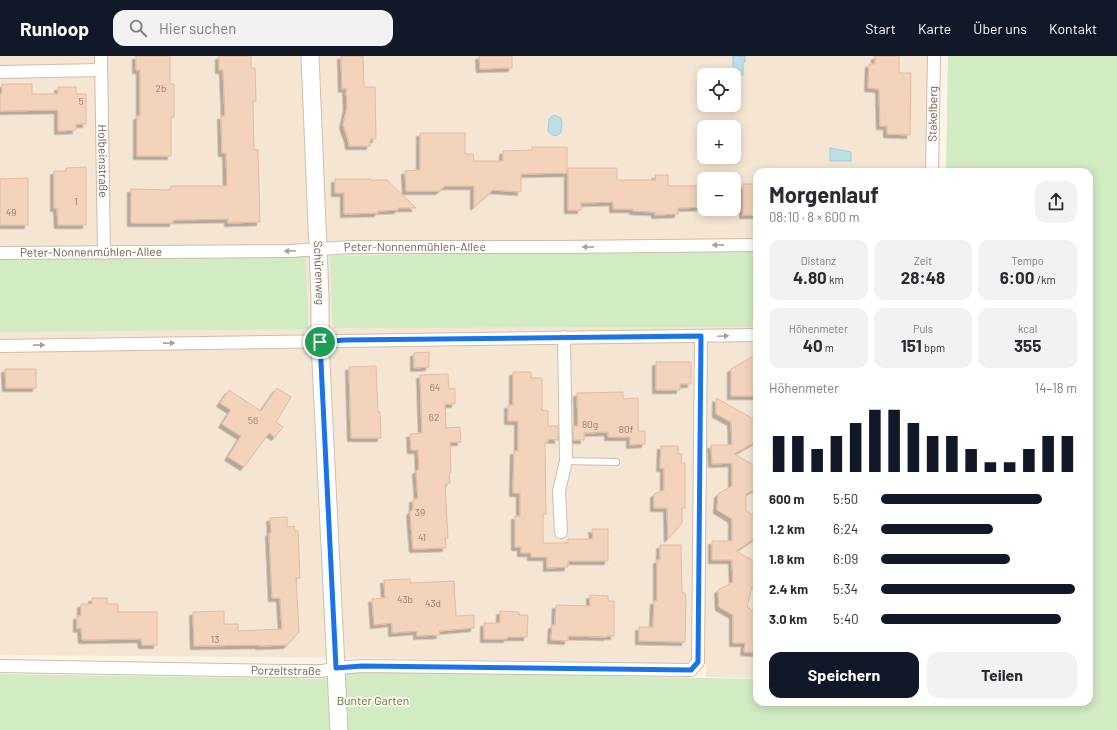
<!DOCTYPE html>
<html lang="de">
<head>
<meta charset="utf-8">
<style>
	:root { --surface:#fff; --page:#f2f2f3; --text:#2b2b33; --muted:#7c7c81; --accent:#111827 }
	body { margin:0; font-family:Barlow,sans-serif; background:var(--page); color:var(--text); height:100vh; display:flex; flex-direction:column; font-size:15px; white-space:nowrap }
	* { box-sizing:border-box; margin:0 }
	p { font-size:13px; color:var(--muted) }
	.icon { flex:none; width:22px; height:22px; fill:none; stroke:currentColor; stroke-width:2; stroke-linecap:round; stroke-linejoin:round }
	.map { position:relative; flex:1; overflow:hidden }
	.details { position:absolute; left:753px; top:112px; width:340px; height:538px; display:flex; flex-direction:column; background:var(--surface); border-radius:12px; box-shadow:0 2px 10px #0003 }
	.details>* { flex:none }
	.tools { position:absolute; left:697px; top:12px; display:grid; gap:8px }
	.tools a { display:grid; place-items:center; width:44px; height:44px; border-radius:8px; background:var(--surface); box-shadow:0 2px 10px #0003; font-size:20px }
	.pin { position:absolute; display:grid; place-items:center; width:34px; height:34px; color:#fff; margin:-17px; border:2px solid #fff; border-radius:50%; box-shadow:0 1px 4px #0007 }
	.round { display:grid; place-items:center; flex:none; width:42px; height:42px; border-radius:12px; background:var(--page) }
	.headline { display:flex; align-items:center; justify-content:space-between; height:68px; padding:0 16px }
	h1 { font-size:22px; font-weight:700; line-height:30px }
	.metrics { display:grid; grid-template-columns:repeat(3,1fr); gap:6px; height:68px; padding:4px 16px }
	.metrics div { display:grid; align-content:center; border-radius:10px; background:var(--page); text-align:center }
	.metrics b { font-size:17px; font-weight:700 }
	.metrics small { font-size:11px; font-weight:400 }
	.metrics p { font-size:11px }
	.chart { height:112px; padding:8px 16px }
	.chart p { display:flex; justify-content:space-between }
	.chart svg { width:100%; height:72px; margin-top:4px; stroke:var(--accent); stroke-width:6 }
	.cta { display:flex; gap:8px; margin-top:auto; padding:8px 16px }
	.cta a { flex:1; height:46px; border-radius:12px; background:var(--accent); color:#fff; font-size:16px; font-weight:700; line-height:46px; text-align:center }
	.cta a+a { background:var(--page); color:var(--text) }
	ul { padding:0 16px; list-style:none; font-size:13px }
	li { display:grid; grid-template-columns:64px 48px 1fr; align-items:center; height:30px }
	li i { height:10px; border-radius:5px; background:var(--accent) }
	header { display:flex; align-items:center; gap:24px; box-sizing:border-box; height:56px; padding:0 20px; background:var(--accent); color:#fff }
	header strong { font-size:19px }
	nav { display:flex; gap:22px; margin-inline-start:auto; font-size:14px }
	.search { width:280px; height:36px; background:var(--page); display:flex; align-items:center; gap:10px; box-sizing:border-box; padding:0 14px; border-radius:12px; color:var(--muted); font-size:15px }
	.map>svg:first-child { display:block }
</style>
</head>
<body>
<header>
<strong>Runloop</strong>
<div class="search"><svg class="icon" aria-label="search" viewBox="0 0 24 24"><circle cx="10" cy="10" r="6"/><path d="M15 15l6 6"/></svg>Hier suchen</div>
<nav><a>Start</a><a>Karte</a><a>Über uns</a><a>Kontakt</a></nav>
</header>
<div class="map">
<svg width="1117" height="674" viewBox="0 0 1117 674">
	<defs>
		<filter id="shadow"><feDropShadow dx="-3.5" dy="3.5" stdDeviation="0" flood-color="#0004"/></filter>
	</defs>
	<rect width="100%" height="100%" fill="#fdf4e5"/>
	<!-- residential -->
	<path fill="#f4e6d3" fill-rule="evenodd" d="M0,0H934L932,116H757V622L706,621V608L364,602L0,599ZM704,19H734V49H704ZM704,71H734V101H704ZM704,123H734V153H704Z"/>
	<!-- green -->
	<g fill="#d2ebc3">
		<path d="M948,0H1117V674H0V618L320,623L359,615L757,623V646H1089V116H946Z"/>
		<path d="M757,193V271L333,272L330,200Z"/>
		<path d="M305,196L309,273L0,276V200Z"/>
	</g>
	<!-- water -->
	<g fill="#b9dfe7" stroke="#9fced9">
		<path d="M733,0H745V6L743,7V19H733Z"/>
		<path d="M554,59L561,62L562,67L561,76C558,80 554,81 550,77L548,75L549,63Z"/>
		<path d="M830,92L851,96V105H830Z"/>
	</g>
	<!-- building -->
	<g fill="#f3d3bc" stroke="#e5ba9c" filter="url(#shadow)">
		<path d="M136,0H170V28H174V61H171V100H137V60H140V14H136Z"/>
		<path d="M219,0H251V12H255L256,45H253L254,94H258L260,166L228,167V163L173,164V167H131V133L171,134V130H227L226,97H222L221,60H225L223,14H219Z"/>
		<path d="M341,0H363L364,31H375L376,83H370V90H349L348,83L343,69L347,51L346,32L342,33Z"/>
		<path d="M479,0H512V12L480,13Z"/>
		<path d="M875,0H899V17H911L910,79L887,78V70H880L879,33L868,32L869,8H875Z"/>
		<path d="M2,28H32V38H58V31H76V38H86V68H76V74L58,75V54L0,55V38H2Z"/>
		<path d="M420,77H465V98H473L474,105H503V95L532,94V91H567V117L521,118V136L493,134L474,151V130H445L439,135H406L405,115L420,114Z"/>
		<path d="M86,111V169H58L57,152H54V115H66V112Z"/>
		<path d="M568,112H617V124H656L655,119H668V129L671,130H704V151L678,152V158L655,159V156L633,155V153H613V146L581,147V154H568Z"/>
		<path d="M28,122V169H0V123Z"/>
		<path d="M335,123H369L371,124H387L416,152H398V154L378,155V157L344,158V137H335Z"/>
		<rect x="743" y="128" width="14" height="31"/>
		<path d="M429,296V311L414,312V297Z"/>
		<path d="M757,298V340H731V313Z"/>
		<path d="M656,306H691V328H680V334H656Z"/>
		<path d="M376,310L378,356H380L381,382H351L349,311Z"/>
		<path d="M5,313H36V332H6Z"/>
		<path d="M513,316H531V322H542V354L548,355V370H558V384L548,383V386H545L546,458H543V487H568V483H593L592,473H608V505H568V511L547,512V501H531V497H521V491H515V460H520V437H513L514,395H518V365H508V349H513Z"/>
		<path d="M448,318L449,333L455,332V348H445L446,372L460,371L461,386H450L451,417H449L450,427L445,428L448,482H445L446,492L413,493L410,456L413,453V443H418L416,415L419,413L418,394H411L410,378L422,377L420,319Z"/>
		<path d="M277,332L291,341L276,366L283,371L275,381L269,377L244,411L228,401L241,380L222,368L231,354L220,347L229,334L261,355Z"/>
		<path d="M623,336V343L638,342V375H645V388L630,389V381H608V376L584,377V384H573V370H578L577,337Z"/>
		<path d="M716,342L757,365V385L734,398L757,411V432L746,438V455L757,461V481L736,495L757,507V528L752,531L747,551L757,557V597L744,596L745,587H733V559L719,551L718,534L733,526L732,504H712V485H732V463L717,454L718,438L732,430V407L712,408L711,389H732L731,366L716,358Z"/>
		<path d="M661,390H678V398H682L681,407H685V452H682V467L668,483L667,452H654V438L664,434V412H660Z"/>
		<path d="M287,461V471L294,470L295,475H298L300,522H296L299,576L287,589L259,590V589L194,590L193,556L224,555V568H238V575L282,573L280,542H272L269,477H271L270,462Z"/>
		<path d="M660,489H681L682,537H685L686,545L685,586L639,585V571H653L654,545H657V504H660Z"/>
		<path d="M410,523V527L454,525L456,560L474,559V572L439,575L440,579L417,580V575L392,577V567L374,569L372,543L385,542L384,524Z"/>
		<path d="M590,539L608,540V545H614V580H607V581L568,580V585L551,584L552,569H555L556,549L590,550Z"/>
		<path d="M92,542H107V548H118V556H157V589H142L141,583L82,584L81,572L77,573V560H81V548H92Z"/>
		<path d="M500,555L519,556V559H528L527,581H507V583H484V567H500Z"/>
	</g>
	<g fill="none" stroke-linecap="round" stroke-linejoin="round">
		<!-- service casing -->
		<g stroke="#cfbcab" stroke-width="8">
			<path id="service" d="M566,405L616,406"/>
		</g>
		<!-- minor casing -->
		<g stroke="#cfbcab" stroke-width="14">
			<g id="minor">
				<path id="s1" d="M101,0L104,197"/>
				<path d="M0,16L101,14"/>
				<path id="s2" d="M932,116L934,0"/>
				<path id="s3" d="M0,197L290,195L351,191H560L757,189"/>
				<path d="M0,290L757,279"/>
				<path d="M561,476L559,435L566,405L564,281"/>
				<path id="s4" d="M0,610L282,615H322L336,612L362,610L691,614L698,606L701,280"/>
			</g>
		</g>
		<!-- secondary casing -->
		<g stroke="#d4beab" stroke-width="19">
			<g id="secondary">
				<path id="s5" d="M310,0L320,241V286L339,674"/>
			</g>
		</g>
		<!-- service -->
		<use href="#service" stroke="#fff" stroke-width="6"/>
		<!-- minor -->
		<use href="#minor" stroke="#fff" stroke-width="12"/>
		<!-- secondary -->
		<use href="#secondary" stroke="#fff" stroke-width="17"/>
	</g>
	<!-- one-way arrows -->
	<defs><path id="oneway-solid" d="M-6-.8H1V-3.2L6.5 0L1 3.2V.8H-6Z"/></defs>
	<g fill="#ad9d92">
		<use href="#oneway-solid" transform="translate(718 189) rotate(179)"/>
		<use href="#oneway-solid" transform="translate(588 191) rotate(179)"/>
		<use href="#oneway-solid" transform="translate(290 195) rotate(178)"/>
		<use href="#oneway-solid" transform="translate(723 280) rotate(-2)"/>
		<use href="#oneway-solid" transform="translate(169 287) rotate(-1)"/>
		<use href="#oneway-solid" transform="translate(39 289) rotate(-1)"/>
	</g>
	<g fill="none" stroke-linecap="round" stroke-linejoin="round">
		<!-- route casing -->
		<g stroke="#fff" stroke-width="8">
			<path id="route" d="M701,280L698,606L691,614L362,610L336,612L320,286L345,284Z"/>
		</g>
		<!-- route -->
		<use href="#route" stroke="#1a73e8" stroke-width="5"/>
	</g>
	<g text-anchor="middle" stroke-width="3.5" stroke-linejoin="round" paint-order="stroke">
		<!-- number labels -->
		<g font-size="10" fill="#957966">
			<text x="161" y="36">2b</text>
			<text x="81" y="49">5</text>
			<text x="76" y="149">1</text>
			<text x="11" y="160">49</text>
			<text x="435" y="335">64</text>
			<text x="434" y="365">62</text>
			<text x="253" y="368">56</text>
			<text x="590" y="372">80g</text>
			<text x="626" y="377">80f</text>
			<text x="420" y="460">39</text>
			<text x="422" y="485">41</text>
			<text x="405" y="547">43b</text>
			<text x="433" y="551">43d</text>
			<text x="215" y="587">13</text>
		</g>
		<!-- street labels -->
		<g font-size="12" fill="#765b4a" stroke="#fff8ec">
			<text dy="4" stroke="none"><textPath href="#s2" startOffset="58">Stakelberg</textPath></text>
			<text dy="4" stroke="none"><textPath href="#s1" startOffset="105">Holbeinstraße</textPath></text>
			<text dy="4" stroke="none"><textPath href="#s3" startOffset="415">Peter-Nonnenmühlen-Allee</textPath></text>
			<text dy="4" stroke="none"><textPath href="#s3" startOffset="91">Peter-Nonnenmühlen-Allee</textPath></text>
			<text dy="4" stroke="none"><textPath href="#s5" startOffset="217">Schürenweg</textPath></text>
			<text dy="4" stroke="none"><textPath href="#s4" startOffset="286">Porzeltstraße</textPath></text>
		</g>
		<!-- park labels -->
		<g font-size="12" fill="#517c42" stroke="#fff8ec">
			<text x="373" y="649">Bunter Garten</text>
		</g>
	</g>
</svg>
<div class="tools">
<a><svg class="icon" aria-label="locate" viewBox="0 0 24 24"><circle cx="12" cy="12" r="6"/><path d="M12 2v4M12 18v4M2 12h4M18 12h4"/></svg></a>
<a>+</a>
<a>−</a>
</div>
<div class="pin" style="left:320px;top:286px;background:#1e9e55"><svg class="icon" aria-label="arrive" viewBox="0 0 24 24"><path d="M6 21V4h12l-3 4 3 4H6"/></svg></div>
<section class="details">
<div class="headline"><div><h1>Morgenlauf</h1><p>08:10 · 8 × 600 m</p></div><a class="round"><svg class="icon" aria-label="share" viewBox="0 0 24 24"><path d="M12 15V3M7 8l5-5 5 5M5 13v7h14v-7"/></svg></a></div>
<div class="metrics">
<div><p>Distanz</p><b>4.80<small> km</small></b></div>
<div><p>Zeit</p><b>28:48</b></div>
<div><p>Tempo</p><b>6:00<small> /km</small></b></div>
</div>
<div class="metrics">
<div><p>Höhenmeter</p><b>40<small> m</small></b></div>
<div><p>Puls</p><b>151<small> bpm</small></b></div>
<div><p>kcal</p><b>355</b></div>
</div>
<div class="chart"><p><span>Höhenmeter</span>14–18 m</p>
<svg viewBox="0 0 160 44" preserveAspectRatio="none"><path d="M5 44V22M15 44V22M25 44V30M35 44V22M45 44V14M55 44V6M65 44V6M75 44V14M85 44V22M95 44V22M105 44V30M115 44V38M125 44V38M135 44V30M145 44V22M155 44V22"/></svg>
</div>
<ul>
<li><b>600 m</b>5:50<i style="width:82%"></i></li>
<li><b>1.2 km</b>6:24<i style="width:57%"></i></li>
<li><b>1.8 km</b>6:09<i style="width:66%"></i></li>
<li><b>2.4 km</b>5:34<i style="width:99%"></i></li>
<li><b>3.0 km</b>5:40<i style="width:92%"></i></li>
</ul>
<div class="cta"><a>Speichern</a><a>Teilen</a></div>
</section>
</div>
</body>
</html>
